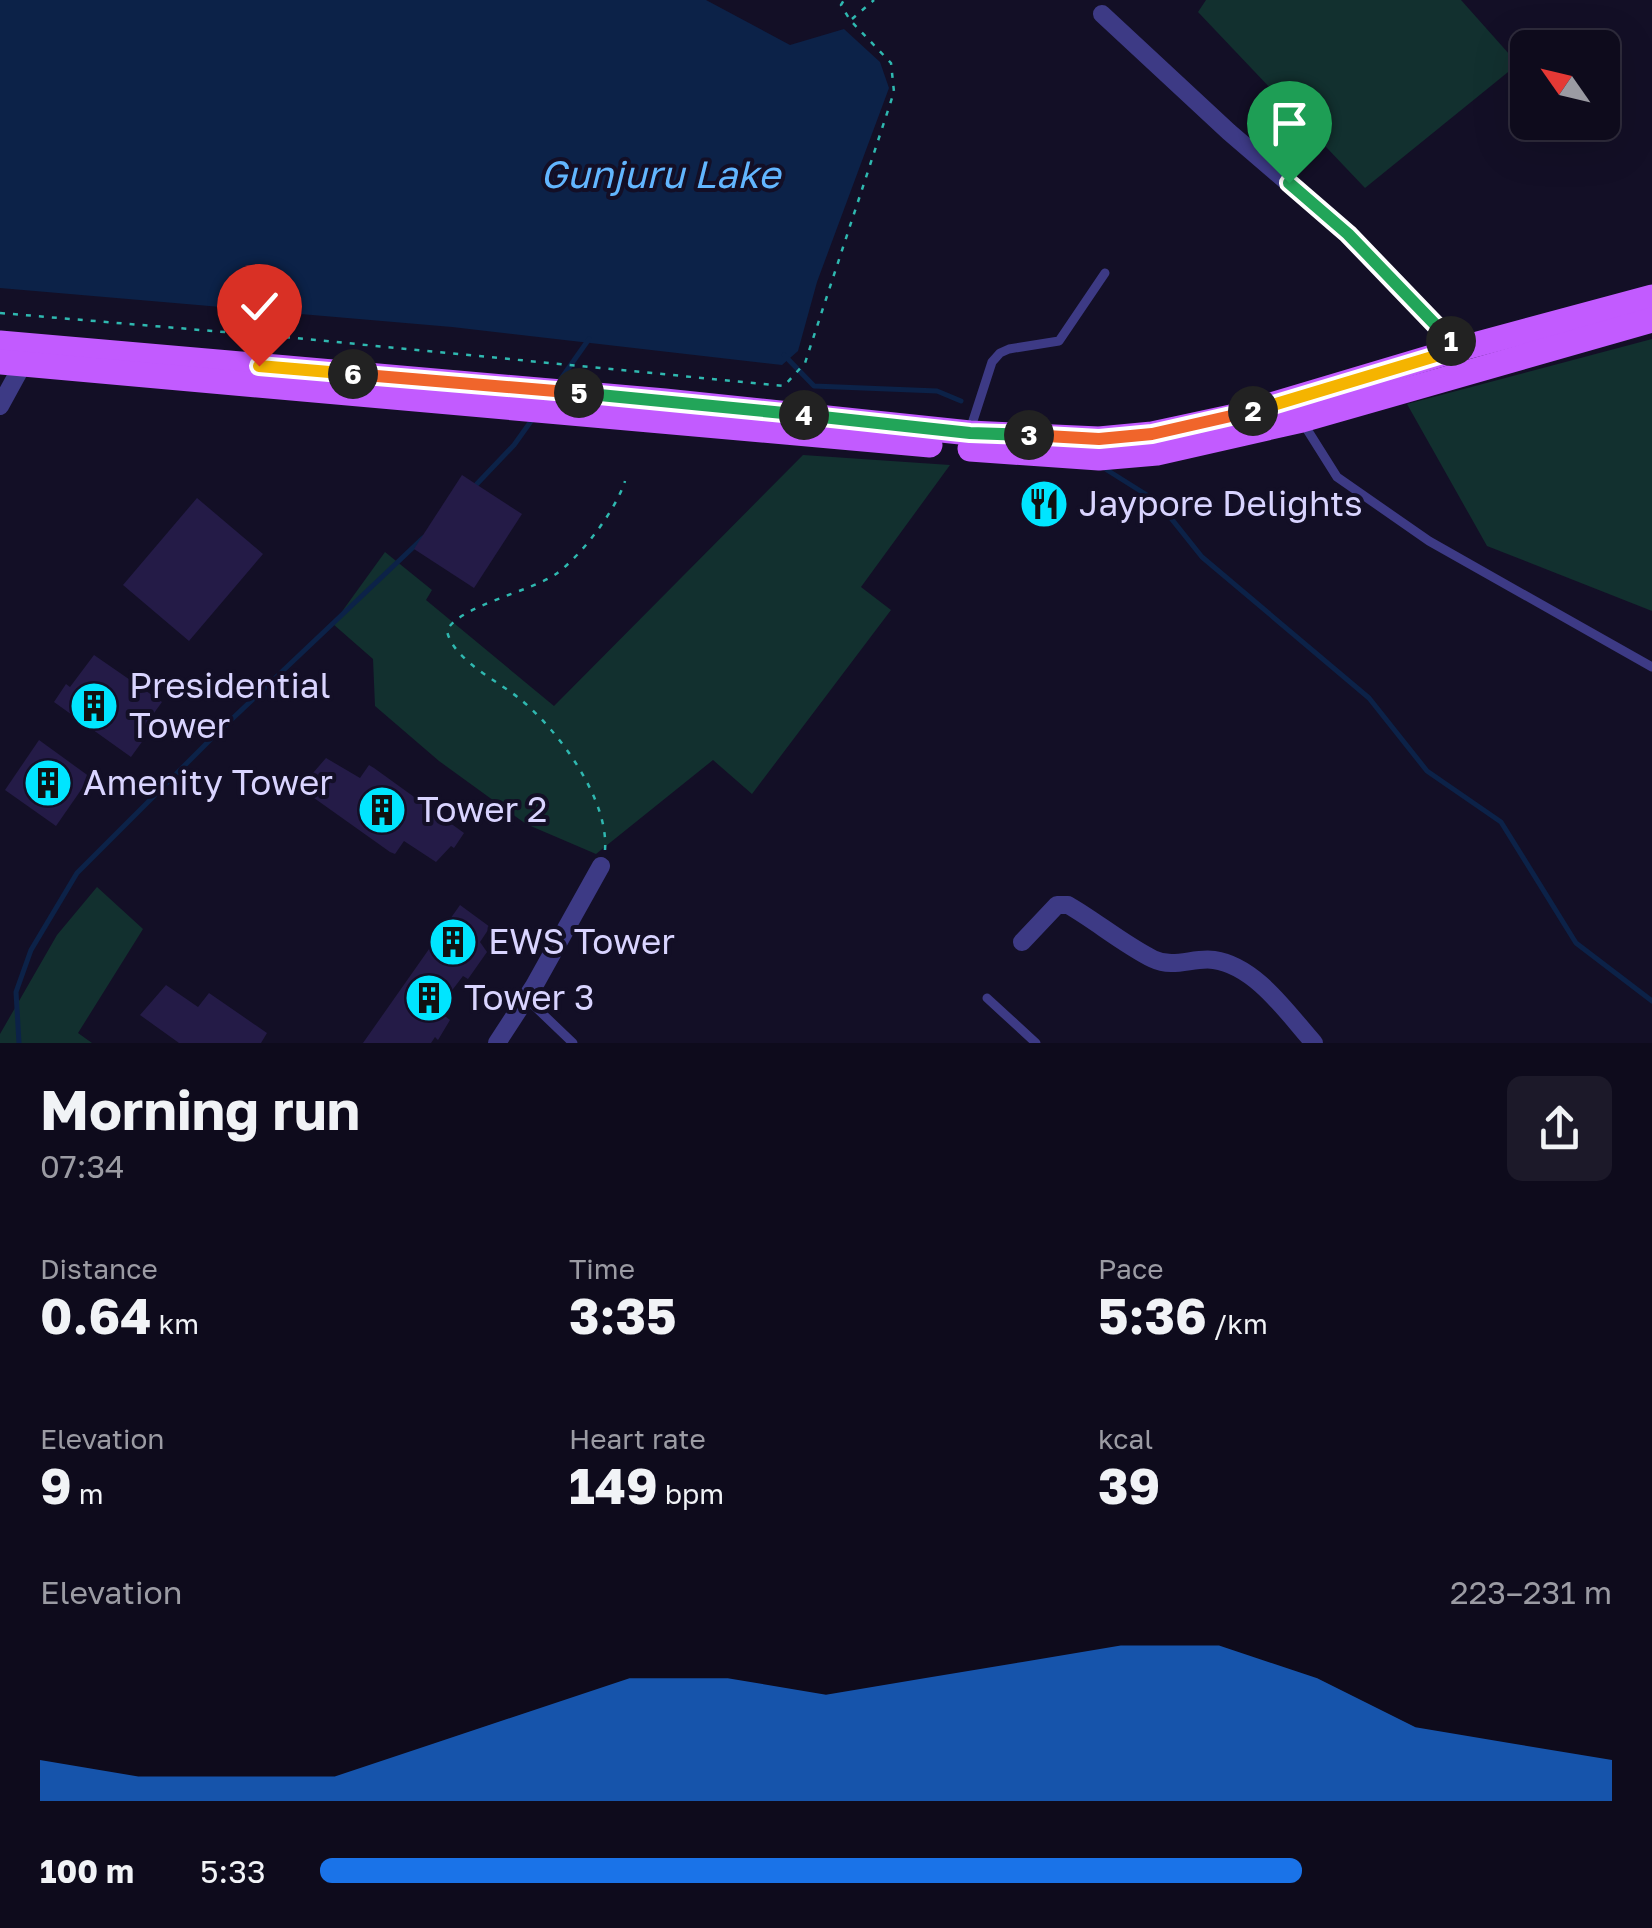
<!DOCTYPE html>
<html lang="en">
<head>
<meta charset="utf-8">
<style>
	:root { --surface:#0e0b1c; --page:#1c1929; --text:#f1f3f6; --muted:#9b9ba3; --line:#2e2b3b; --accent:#1a73e8 }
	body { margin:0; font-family:"Golos Text",sans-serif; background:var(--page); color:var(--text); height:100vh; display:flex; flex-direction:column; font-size:38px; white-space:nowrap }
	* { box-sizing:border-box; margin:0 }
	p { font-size:32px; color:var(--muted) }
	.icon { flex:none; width:55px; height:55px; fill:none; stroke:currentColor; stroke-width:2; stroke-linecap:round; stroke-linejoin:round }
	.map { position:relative; height:1043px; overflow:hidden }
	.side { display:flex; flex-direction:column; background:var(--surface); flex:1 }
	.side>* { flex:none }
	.needle { width:65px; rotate:304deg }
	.fabs { position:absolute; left:1510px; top:30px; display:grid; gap:20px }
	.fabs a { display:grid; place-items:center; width:110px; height:110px; border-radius:15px; background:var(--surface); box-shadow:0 10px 40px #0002,0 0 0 2px var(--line); font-size:50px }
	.pin { position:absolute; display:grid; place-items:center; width:85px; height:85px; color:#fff; margin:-102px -42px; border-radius:50% 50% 50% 0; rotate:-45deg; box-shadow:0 0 10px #0007 }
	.pin .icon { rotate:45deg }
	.km { position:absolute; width:50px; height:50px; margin:-25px; border-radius:50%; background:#222; color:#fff; font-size:28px; line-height:50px; text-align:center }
	.round { display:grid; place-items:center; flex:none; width:105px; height:105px; border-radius:15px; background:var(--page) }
	.summary { display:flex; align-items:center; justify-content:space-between; height:170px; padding:0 40px }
	h1 { font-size:55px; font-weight:700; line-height:75px }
	.figures { display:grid; grid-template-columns:repeat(3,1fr); gap:15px; height:170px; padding:10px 40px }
	.figures div { display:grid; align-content:center }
	.figures b { font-size:50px; font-weight:700 }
	.figures small { font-size:28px; font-weight:400 }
	.figures p { font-size:28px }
	.chart { height:280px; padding:20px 40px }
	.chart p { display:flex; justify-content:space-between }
	.chart svg { width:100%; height:180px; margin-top:10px; fill:var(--accent); opacity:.7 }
	ul { padding:0 40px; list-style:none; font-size:32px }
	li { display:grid; grid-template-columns:160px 120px 1fr; align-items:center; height:75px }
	li i { height:25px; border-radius:12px; background:var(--accent) }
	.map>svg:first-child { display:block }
</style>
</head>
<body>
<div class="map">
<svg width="1652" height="1043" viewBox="0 0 1652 1043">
	<rect width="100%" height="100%" fill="#130f26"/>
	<!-- green -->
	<g fill="#12302f">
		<path d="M1206,0H1461L1518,64L1365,188L1198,12Z"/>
		<path d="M1652,339V611L1487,546L1407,404Z"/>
		<path d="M803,455L950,465L861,587L891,610L752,794L713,760L596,854L526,824L439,761L375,706L373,659L333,624L385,552L432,590L426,600L554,706Z"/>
		<path d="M97,887L143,929L78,1033L92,1043H0V1034L57,935Z"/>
	</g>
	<!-- water -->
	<path fill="#0c2248" d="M0,0H706L790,45L844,29L880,62L889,88L817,282L798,351L782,365L452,327L0,288Z"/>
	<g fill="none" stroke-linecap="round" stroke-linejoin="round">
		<!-- stream -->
		<g stroke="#0c2248" stroke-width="5">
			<path d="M784,355L814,386L937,391L961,401"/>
			<path d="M558,383L589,339"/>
			<path d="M1107,470L1158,502L1202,557L1369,698L1427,771L1501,822L1576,943L1652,1001"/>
			<path d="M473,488L514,445L534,417"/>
			<path d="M19,1043L16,992L31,950L77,873L213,737L423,538"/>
		</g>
	</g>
	<!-- building -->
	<g fill="#241b47">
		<path d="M462,475L522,514L474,588L414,549Z"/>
		<path d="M197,498L263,554L189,641L123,585Z"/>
		<path d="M94,655L162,702L138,735L144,739L131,757L54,702L66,684L70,687Z"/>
		<path d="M39,740L90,777L56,826L5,790Z"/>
		<path d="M326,758L360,778L369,765L374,768L464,833L454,848L451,846L436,862L404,841L395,854L390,852L300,788Z"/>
		<path d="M460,905L490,927L480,942L487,952L468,979L463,976L437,1010L450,1020L438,1040L435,1037L431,1043H363Z"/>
		<path d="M166,985L198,1007L209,993L267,1033L261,1043H179L140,1015Z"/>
	</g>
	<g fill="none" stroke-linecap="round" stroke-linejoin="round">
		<!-- path -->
		<g stroke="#2fb8b0" stroke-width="2.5" stroke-dasharray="5 8" stroke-linecap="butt">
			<path d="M852,19L874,0"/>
			<path d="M0,313L295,338L784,386L805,363L894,92L891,63L850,20L841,5L844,0"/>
			<path d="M605,850C609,799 558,730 520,699C498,681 453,660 447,631C456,607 532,591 556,574C581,556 616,510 625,481"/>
		</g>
		<!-- service -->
		<g stroke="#3d3a85" stroke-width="9">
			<path d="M1303,423L1337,477L1429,541L1652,667"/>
			<path d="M970,430L992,362L1000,353L1009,349L1059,341L1105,273"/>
			<path d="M526,998L573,1043"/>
			<path d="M987,998L1036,1043"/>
		</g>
		<!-- minor -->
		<g stroke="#3d3a85" stroke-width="18">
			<path d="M1102,14L1229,132L1348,234L1459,349"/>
			<path d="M0,406L23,364"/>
			<path d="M1022,942L1057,905H1068C1096,921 1123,944 1153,959C1174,969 1193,957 1214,960C1256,966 1288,1014 1314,1043"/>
			<path d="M497,1043L534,986L601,866"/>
		</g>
		<!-- primary -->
		<g stroke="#c25bff" stroke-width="25">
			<path d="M0,343L665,401L970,433L1099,439L1152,434L1231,417L1459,349L1652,297"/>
			<path d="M0,362L930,445"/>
			<path d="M970,449L1099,458L1157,453L1302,420L1652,320"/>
		</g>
	</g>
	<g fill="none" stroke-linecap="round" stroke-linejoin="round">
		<!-- split-1 casing -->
		<g stroke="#fff" stroke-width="20">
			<path id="split-1" d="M1289,183L1348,234L1451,341"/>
		</g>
		<!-- split-2 casing -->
		<g stroke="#fff" stroke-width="20">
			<path id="split-2" d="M1253,411L1459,349L1451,341"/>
		</g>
		<!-- split-3 casing -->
		<g stroke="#fff" stroke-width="20">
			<path id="split-3" d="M1029,435L1099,439L1152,434L1253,411"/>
		</g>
		<!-- split-4 casing -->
		<g stroke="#fff" stroke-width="20">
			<path id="split-4" d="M804,415L970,433L1029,435"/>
		</g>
		<!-- split-5 casing -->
		<g stroke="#fff" stroke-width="20">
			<path id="split-5" d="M579,393L804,415"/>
		</g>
		<!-- split-6 casing -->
		<g stroke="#fff" stroke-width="20">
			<path id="split-6" d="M353,374L579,393"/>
		</g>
		<!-- split-7 casing -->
		<g stroke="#fff" stroke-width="20">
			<path id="split-7" d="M259,366L353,374"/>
		</g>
		<!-- split-1 -->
		<use href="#split-1" stroke="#22a559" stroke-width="12"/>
		<!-- split-2 -->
		<use href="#split-2" stroke="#f5b400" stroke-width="12"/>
		<!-- split-3 -->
		<use href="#split-3" stroke="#f0652b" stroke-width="12"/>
		<!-- split-4 -->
		<use href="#split-4" stroke="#22a559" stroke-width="12"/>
		<!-- split-5 -->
		<use href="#split-5" stroke="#22a559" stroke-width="12"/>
		<!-- split-6 -->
		<use href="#split-6" stroke="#f0652b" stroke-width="12"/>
		<!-- split-7 -->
		<use href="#split-7" stroke="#f5b400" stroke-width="12"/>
	</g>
	<!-- icons -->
	<defs>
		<g id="restaurant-disc" transform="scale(2.5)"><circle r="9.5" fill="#00e5ff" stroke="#130f26"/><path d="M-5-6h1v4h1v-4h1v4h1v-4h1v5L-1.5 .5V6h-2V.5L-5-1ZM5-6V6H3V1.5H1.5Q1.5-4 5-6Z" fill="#111"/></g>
		<g id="building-disc" transform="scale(2.5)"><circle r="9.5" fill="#00e5ff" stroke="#130f26"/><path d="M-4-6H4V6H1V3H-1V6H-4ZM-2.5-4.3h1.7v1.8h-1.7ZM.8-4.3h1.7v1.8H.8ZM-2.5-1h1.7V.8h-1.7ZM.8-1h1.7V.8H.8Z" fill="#111"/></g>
	</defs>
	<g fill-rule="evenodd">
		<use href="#restaurant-disc" x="1044" y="504"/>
		<use href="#building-disc" x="94" y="706"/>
		<use href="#building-disc" x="48" y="783"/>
		<use href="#building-disc" x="382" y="810"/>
		<use href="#building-disc" x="453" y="942"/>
		<use href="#building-disc" x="429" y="998"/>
	</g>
	<g text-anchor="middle" stroke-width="8" stroke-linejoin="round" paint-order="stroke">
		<!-- poi labels -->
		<g font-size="35" fill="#d9d4ff" stroke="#130f26" text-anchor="start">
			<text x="1079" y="516">Jaypore Delights</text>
			<text x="129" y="698">Presidential<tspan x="129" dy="40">Tower</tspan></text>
			<text x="83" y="795">Amenity Tower</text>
			<text x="417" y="822">Tower 2</text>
			<text x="488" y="954">EWS Tower</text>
			<text x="464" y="1010">Tower 3</text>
		</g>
		<!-- water labels -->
		<g font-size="38" font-style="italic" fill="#62b6ff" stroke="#130f26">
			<text x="660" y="188">Gunjuru Lake</text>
		</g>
	</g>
</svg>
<div class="fabs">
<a><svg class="needle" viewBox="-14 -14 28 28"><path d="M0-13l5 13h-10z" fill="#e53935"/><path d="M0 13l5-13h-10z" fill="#9b9ba3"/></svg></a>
</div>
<div class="pin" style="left:1289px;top:183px;background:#1e9e55"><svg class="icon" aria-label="arrive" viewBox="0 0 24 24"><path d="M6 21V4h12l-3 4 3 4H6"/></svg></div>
<div class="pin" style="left:259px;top:366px;background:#d93025"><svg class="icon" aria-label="check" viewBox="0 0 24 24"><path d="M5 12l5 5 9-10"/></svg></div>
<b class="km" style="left:1451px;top:341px">1</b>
<b class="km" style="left:1253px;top:411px">2</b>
<b class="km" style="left:1029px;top:435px">3</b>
<b class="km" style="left:804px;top:415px">4</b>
<b class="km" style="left:579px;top:393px">5</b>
<b class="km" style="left:353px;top:374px">6</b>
</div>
<section class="side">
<div class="summary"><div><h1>Morning run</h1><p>07:34</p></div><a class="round"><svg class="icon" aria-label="share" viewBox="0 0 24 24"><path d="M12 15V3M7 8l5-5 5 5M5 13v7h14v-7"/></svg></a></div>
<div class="figures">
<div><p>Distance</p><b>0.64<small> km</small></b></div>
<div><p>Time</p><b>3:35</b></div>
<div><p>Pace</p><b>5:36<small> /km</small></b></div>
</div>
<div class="figures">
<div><p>Elevation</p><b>9<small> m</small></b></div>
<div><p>Heart rate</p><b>149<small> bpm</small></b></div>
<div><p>kcal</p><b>39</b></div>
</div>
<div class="chart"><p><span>Elevation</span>223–231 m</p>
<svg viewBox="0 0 160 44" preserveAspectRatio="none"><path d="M0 44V34L10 38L20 38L30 38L40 30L50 22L60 14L70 14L80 18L90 14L100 10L110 6L120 6L130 14L140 26L150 30L160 34V44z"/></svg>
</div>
<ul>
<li><b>100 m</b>5:33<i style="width:76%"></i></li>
</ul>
</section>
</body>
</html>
